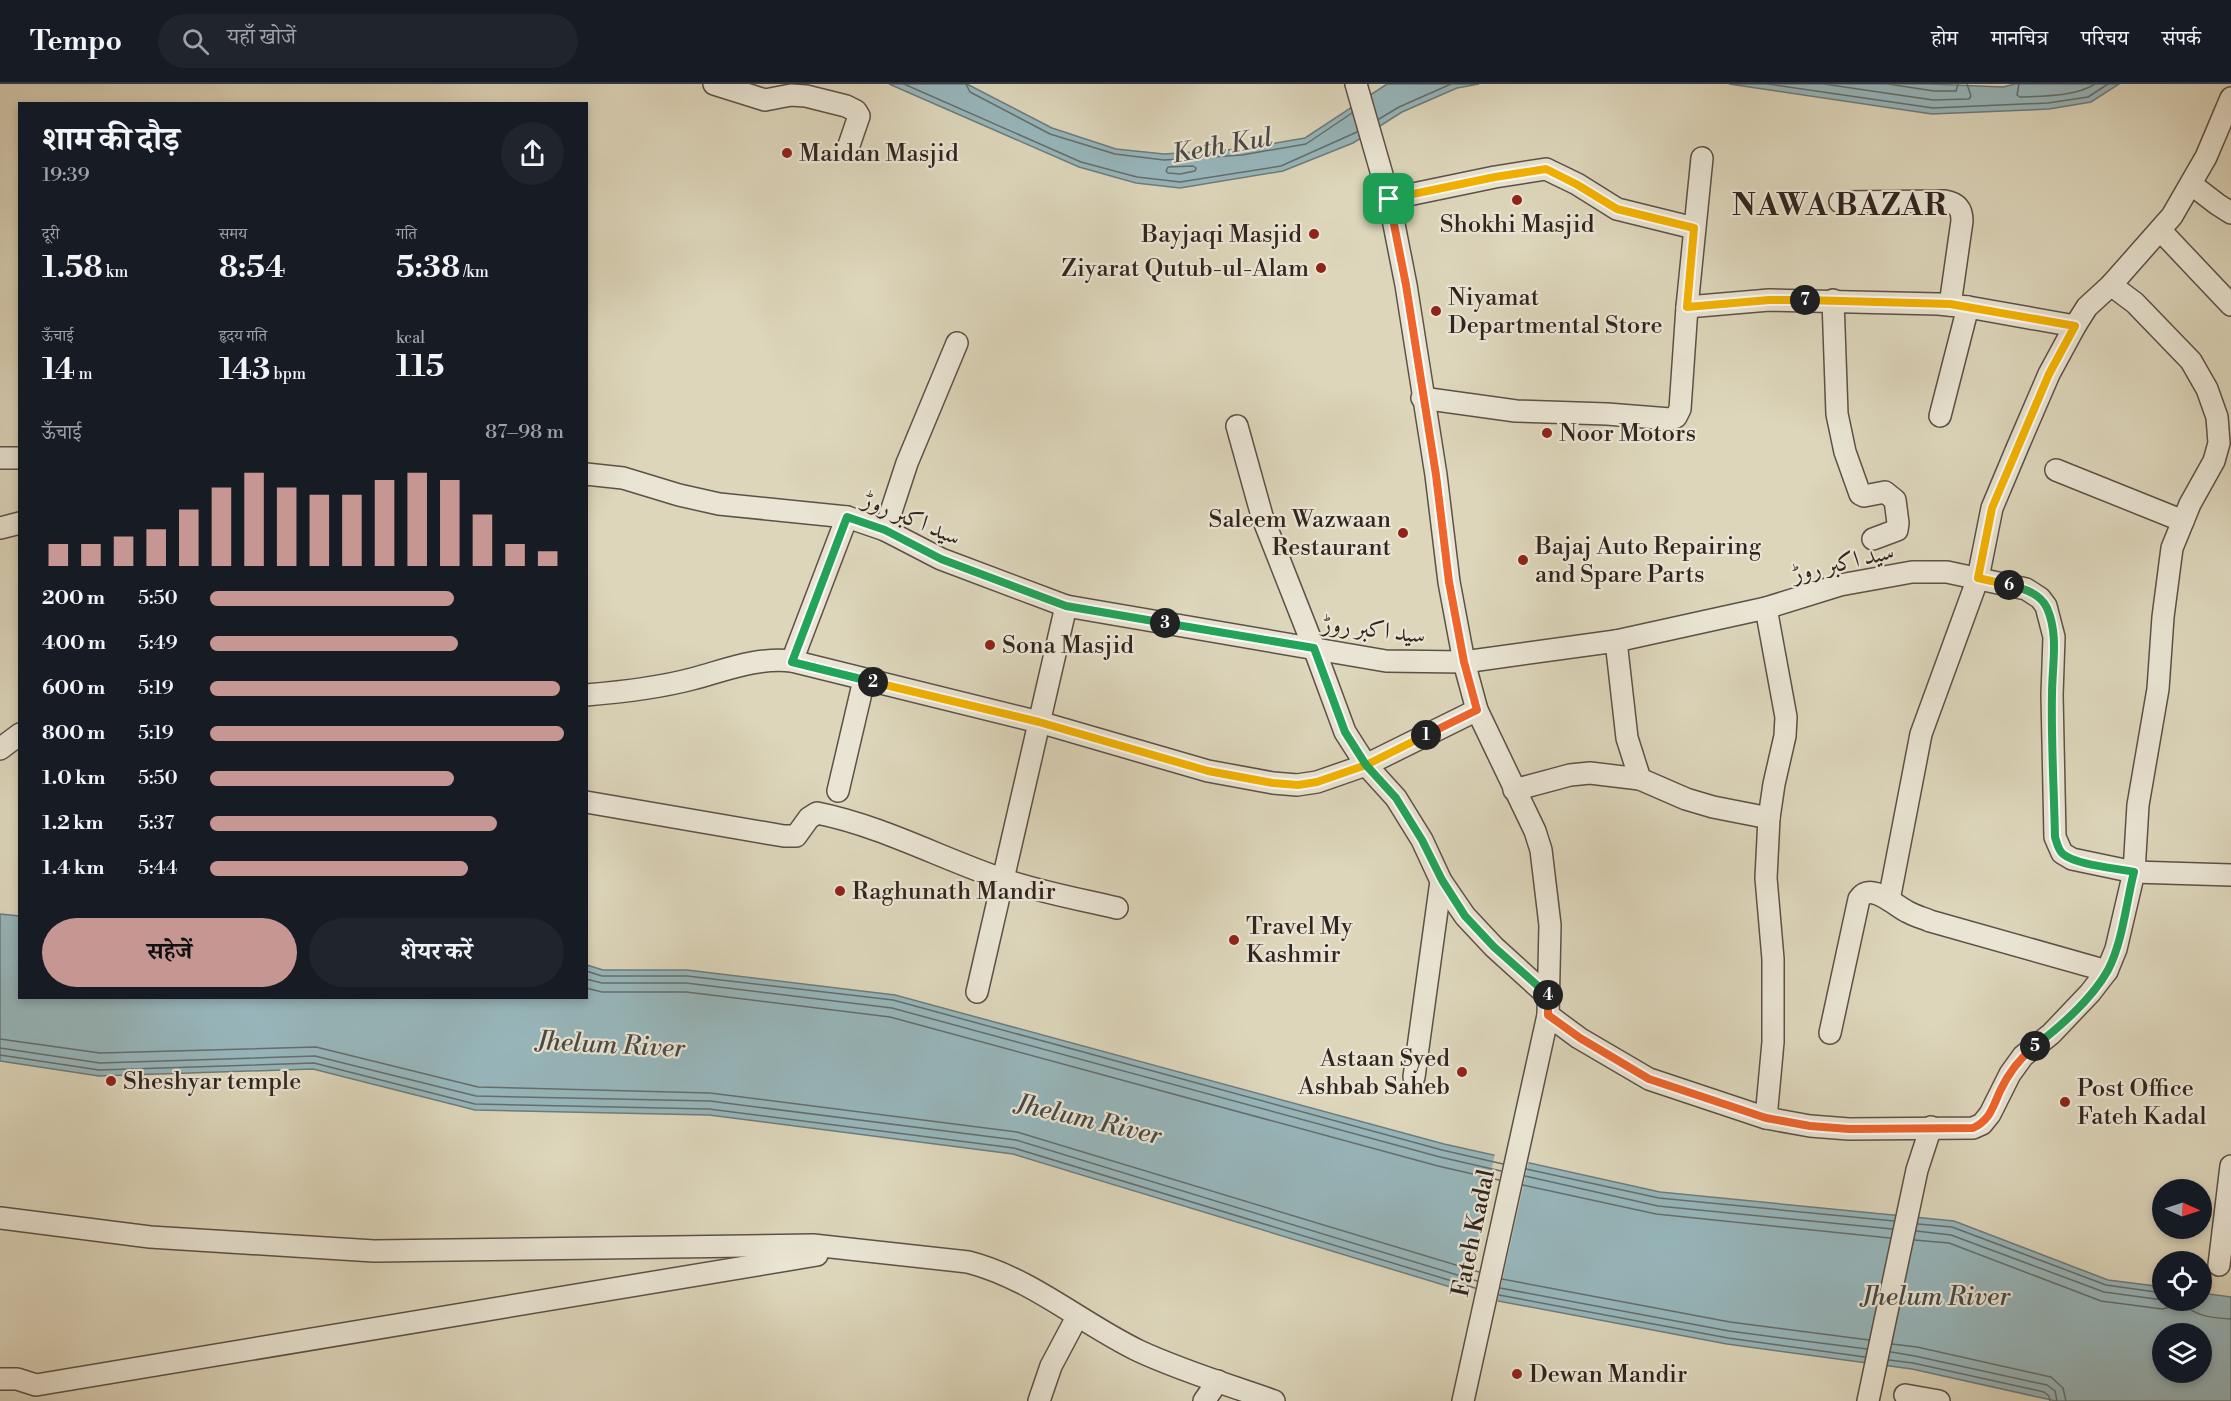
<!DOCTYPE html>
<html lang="hi">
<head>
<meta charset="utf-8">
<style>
	:root { --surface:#171b24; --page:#20242c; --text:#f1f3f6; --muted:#9ea1a6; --line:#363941; --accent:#c59692 }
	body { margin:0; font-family:"Libre Bodoni",Amiri,"Noto Serif Devanagari",serif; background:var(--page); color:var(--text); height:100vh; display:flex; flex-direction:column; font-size:22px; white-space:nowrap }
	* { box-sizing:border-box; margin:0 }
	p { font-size:20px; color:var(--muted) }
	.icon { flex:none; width:33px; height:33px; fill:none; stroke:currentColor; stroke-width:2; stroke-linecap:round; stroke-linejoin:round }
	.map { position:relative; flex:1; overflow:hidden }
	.drawer { position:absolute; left:18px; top:18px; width:570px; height:897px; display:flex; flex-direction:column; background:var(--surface); border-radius:0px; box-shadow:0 3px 9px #0003 }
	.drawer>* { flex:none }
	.needle { width:39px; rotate:93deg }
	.buttons { position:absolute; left:2152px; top:1095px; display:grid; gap:12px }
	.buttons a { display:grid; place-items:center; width:60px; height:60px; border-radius:50%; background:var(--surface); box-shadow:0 3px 9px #0003; font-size:30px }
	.pin { position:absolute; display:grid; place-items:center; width:51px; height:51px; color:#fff; margin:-26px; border-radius:12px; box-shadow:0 3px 9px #0006 }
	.km { position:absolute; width:30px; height:30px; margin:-15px; border-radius:50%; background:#222; color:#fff; font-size:16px; line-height:30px; text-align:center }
	.round { display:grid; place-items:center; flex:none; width:63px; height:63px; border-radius:32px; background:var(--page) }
	.head { display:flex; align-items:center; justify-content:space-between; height:102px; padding:0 24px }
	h1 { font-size:33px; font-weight:700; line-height:45px }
	.metrics { display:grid; grid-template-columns:repeat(3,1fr); gap:9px; height:102px; padding:6px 24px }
	.metrics div { display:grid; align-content:center }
	.metrics b { font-size:30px; font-weight:700 }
	.metrics small { font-size:16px; font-weight:400 }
	.metrics p { font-size:16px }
	.chart { height:168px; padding:12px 24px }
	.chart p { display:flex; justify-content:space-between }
	.chart svg { width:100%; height:108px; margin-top:6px; stroke:var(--accent); stroke-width:6 }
	.button { display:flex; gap:12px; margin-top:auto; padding:12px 24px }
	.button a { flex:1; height:69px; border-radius:36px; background:var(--accent); color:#111; font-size:24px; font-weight:700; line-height:69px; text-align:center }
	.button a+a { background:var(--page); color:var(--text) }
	ul { padding:0 24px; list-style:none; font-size:20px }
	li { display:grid; grid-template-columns:96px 72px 1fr; align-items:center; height:45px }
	li i { height:15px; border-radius:8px; background:var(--accent) }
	header { display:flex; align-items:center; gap:36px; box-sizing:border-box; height:84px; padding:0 30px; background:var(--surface); border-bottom:2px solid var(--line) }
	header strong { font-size:28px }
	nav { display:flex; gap:33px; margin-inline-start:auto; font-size:21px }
	.search { width:420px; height:54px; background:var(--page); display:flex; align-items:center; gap:15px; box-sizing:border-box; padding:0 21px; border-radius:33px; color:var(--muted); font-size:22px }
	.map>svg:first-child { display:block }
</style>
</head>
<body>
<header>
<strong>Tempo</strong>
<div class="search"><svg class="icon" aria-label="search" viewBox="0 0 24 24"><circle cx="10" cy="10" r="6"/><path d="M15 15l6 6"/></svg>यहाँ खोजें</div>
<nav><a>होम</a><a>मानचित्र</a><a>परिचय</a><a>संपर्क</a></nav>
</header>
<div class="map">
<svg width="2231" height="1317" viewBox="0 0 2231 1317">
	<rect width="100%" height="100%" fill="#ddd6bb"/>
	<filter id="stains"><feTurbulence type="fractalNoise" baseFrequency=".00333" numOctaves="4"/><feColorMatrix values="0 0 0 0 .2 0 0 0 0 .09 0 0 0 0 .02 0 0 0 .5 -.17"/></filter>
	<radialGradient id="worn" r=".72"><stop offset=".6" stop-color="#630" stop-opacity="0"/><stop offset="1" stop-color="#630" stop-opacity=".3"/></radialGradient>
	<!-- water -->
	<g fill="#97b6bb" stroke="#6e7c7d" stroke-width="1.5" fill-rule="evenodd">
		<path d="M889,0H967L1052,44L1116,65L1164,70L1241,65L1305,54L1387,0H1479L1457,4L1402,28L1353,59L1283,87L1180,104L1136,99L1079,83Z"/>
		<path d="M1729,0H1929L2003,3L2015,0H2119L2091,18L2049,25L1932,30Z"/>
		<path d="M0,830L19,832L20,914H586L587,881L603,886H687L895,911L1444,1060L1660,1108L1954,1137L2108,1196L2163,1203V1216H2202V1209L2231,1213V1317H2056L1912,1285L1727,1260L1493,1216L1013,1070L709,1031L475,1026L313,985L99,992L0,977ZM2163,1250H2202V1288H2163Z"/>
	</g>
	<!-- pier -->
	<path fill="#ddd6bb" d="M1495,1069L1529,1076L1497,1220L1467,1211Z"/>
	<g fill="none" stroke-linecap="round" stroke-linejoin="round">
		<!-- shore -->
		<g stroke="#646e6d" stroke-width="1.5">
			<path d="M904,0L1081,78L1137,93L1180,98L1281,82L1357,48"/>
			<path d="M966,0L970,8L1050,50L1115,70L1164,76L1242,71L1306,60L1352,29"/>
			<path d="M1768,0L1933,24L2048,19L2088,13L2108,0"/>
			<path d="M1824,0L1933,16L1969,15L1971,12L1967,0"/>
			<path d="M1888,0L1934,7H1956L1958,0"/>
			<path d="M2019,0L2017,11L2020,13C2043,12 2074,13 2095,0"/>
			<path d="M1379,35L1399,23L1451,0"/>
			<path d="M1193,82L1196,84L1195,87L1180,90L1168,89L1166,87L1168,83Z"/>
			<path d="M586,887L602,892H687L893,916L1442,1066L1503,1080"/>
			<path d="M586,895L602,899H686L892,924L1440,1073L1501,1087"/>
			<path d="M586,904L602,908H686L890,933L1438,1082L1499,1096"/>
			<path d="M0,955L100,969L316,963L478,1003L710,1009L1017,1048L1479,1188"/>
			<path d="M0,964L100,979L315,972L476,1012L710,1017L1016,1056L1477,1197"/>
			<path d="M0,971L99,986L314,979L475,1020L709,1025L1014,1064L1475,1204"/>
			<path d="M1526,1085L1659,1114L1894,1137"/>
			<path d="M1525,1092L1658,1122L1892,1145"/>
			<path d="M1523,1101L1656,1130L1890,1154"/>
			<path d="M1918,1140L1952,1143L2106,1201L2163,1209"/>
			<path d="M1916,1147L1951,1151L2104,1208L2163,1216"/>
			<path d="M1914,1156L1949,1159L2101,1217L2162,1225L2171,1223L2181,1218C2195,1232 2210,1234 2231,1235"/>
			<path d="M1502,1195L1730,1238L1869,1256"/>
			<path d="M1500,1204L1729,1247L1867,1265"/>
			<path d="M1499,1211L1728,1254L1865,1273"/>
			<path d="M1892,1260L1917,1263L2051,1293L2063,1304L2066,1317"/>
			<path d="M1891,1268L1915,1272L2047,1301L2055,1307L2057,1317"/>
			<path d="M1889,1276L1913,1279L2044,1308L2049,1312L2050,1317"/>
		</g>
		<!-- minor casing -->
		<g stroke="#5c5146" stroke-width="24">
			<g id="minor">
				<path d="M714,0L765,16L791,11L806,12L846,22L856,27L859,32L847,67"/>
				<path d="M1356,0L1389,115L1406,201L1436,391L1449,498L1464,578L1477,626L1535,747L1541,766L1550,841L1548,931L1463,1317"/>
				<path d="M2191,100L2217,120L2231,129"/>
				<path d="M1389,115L1495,93L1546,85L1577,100L1617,125L1694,144"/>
				<path d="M1840,118L1945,117C1957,119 1962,124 1962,137L1950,221"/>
				<path d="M2160,146L2231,221"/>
				<path d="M1833,216L1837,330L1845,368L1860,410L1864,412L1885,408L1895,416L1898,439L1897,446L1873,455"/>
				<path d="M1687,223L1769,216L1938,220L1968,223L2075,242"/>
				<path d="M1422,314L1516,327L1607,330L1670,335L1676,333L1680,325L1687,223L1702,74"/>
				<path d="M1940,332L1968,223"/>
				<path d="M1237,342L1262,432L1314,564L1345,648L1366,681L1396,714L1422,756L1441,797L1465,832L1494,863L1548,912"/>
				<path d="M0,374H20"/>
				<path d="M2056,386L2183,437"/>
				<path d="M586,390L623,394L679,411L719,420L847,433L885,446L941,475L1066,522L1386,577L1464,578L1616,557L1766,524L1840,501L1912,488H1947L2026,505L2040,514L2046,522L2054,553L2052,611L2055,753L2062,769L2072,775L2134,788L2231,791"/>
				<path d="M0,444L20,439"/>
				<path d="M885,446L907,379L957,259"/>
				<path d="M1766,524L1786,633L1785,652L1774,700L1769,734L1766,794L1773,875V958L1766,1034"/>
				<path d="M1616,557L1627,654L1640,695L1686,715L1713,723L1769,734"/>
				<path d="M792,577L847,433"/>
				<path d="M586,611C622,608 658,604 692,595C726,586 757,573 792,577L1039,638L1208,687L1273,699L1297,701L1317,698L1366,681L1477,626"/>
				<path d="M0,665L20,650"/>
				<path d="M1514,706L1570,691L1590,689L1640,695"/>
				<path d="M838,707L864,596"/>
				<path d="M586,718L784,752H796L809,734L817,729C882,742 940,774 1002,795C1039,808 1079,815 1117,824"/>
				<path d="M1889,816L1921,650L1978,494L1992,424L2018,362L2049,290L2075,242L2087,223L2111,201L2172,132L2206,73L2231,14"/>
				<path d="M977,908L1066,522"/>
				<path d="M1548,931L1579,954L1649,995L1766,1034L1810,1042L1849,1045L1973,1044L1982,1040L1990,1030L2010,990L2023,972L2051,950L2090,909L2107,887L2116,865L2134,788L2138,721L2158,605L2163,533L2172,464L2190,420L2214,377L2219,359L2217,333L2207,305L2191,277L2135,219L2111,201"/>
				<path d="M1830,949L1859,815C1871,797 1895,822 1908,828C1915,832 1923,834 1930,837L2107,887"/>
				<path d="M1414,993L1441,797"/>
				<path d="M0,1134L150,1153L374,1167L813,1161L968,1178C1031,1194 1081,1239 1139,1267C1182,1287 1229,1301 1274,1317"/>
				<path d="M2219,1181L2231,1082"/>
				<path d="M0,1295H17L36,1301L817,1171"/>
				<path d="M1905,1311L1939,1317"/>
				<path d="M1039,1317L1051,1282L1077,1233"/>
				<path d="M1204,1317L1218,1297"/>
				<path d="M1868,1317L1917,1086L1931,1043"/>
			</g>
		</g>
		<!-- minor -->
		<use href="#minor" stroke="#e9e4d3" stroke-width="21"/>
	</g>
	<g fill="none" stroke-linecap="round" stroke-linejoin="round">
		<!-- split-1 casing -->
		<g stroke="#fff" stroke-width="12">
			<path id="split-1" d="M1389,115L1406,201L1436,391L1449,498L1464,578L1477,626L1426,651"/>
		</g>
		<!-- split-2 casing -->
		<g stroke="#fff" stroke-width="12">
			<path id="split-2" d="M873,598L1039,638L1208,687L1273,699L1298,701L1317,698L1366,681L1426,651"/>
		</g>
		<!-- split-3 casing -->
		<g stroke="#fff" stroke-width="12">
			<path id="split-3" d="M873,598L792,578L847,433L885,446L941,475L1066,522L1165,539"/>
		</g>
		<!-- split-4 casing -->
		<g stroke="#fff" stroke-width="12">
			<path id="split-4" d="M1165,539L1314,564L1345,648L1366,681L1396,714L1422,756L1442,796L1465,832L1494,863L1548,911"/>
		</g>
		<!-- split-5 casing -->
		<g stroke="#fff" stroke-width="12">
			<path id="split-5" d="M1548,911V931L1580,954L1649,995L1766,1034L1810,1042L1849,1045L1973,1044C1990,1036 1993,1023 2000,1007C2008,990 2020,974 2035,962"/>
		</g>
		<!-- split-6 casing -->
		<g stroke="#fff" stroke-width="12">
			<path id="split-6" d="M2009,501C2024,505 2040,509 2047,524C2059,551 2052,582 2052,610C2051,658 2054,705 2055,753C2057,759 2058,766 2063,770C2076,781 2116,784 2134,788C2126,819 2123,857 2108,886C2092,915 2061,942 2035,962"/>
		</g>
		<!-- split-7 casing -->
		<g stroke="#fff" stroke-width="12">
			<path id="split-7" d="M1805,216L1950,220L2075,242L2049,290L1992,424L1978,494L2009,501"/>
		</g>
		<!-- split-8 casing -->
		<g stroke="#fff" stroke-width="12">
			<path id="split-8" d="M1389,115L1495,93L1546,85L1576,100L1617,125L1694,144L1687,223L1769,216H1805"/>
		</g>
		<!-- split-1 -->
		<use href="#split-1" stroke="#f0652b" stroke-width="8"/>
		<!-- split-2 -->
		<use href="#split-2" stroke="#f5b400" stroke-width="8"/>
		<!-- split-3 -->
		<use href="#split-3" stroke="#22a559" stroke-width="8"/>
		<!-- split-4 -->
		<use href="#split-4" stroke="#22a559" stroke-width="8"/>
		<!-- split-5 -->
		<use href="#split-5" stroke="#f0652b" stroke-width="8"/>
		<!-- split-6 -->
		<use href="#split-6" stroke="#22a559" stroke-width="8"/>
		<!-- split-7 -->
		<use href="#split-7" stroke="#f5b400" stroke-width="8"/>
		<!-- split-8 -->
		<use href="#split-8" stroke="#f5b400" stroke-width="8"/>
	</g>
	<!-- markers -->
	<g fill="#8f2418" stroke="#e9e4d3" stroke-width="2">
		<circle cx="787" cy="69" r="6"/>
		<circle cx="1517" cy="116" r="6"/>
		<circle cx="1314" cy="150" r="6"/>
		<circle cx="1321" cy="184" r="6"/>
		<circle cx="1436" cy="227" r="6"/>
		<circle cx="1547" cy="349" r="6"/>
		<circle cx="1403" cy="449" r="6"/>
		<circle cx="1523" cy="476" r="6"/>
		<circle cx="990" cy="561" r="6"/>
		<circle cx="840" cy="807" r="6"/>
		<circle cx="1234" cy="856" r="6"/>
		<circle cx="1462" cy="988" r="6"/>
		<circle cx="111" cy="997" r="6"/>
		<circle cx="2065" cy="1018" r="6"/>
		<circle cx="1517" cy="1290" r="6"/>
	</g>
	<g text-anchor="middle" stroke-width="4.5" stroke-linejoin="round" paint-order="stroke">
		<!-- poi labels -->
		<g font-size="24" fill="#31251f" stroke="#e9e4d3" text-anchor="start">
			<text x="799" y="77">Maidan Masjid</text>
			<text x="1517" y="148" text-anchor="middle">Shokhi Masjid</text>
			<text x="1302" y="158" text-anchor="end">Bayjaqi Masjid</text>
			<text x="1309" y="192" text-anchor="end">Ziyarat Qutub-ul-Alam</text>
			<text x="1448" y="221">Niyamat<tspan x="1448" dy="28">Departmental Store</tspan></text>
			<text x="1559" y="357">Noor Motors</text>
			<text x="1391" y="443" text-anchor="end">Saleem Wazwaan<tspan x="1391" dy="28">Restaurant</tspan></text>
			<text x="1535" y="470">Bajaj Auto Repairing<tspan x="1535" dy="28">and Spare Parts</tspan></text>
			<text x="1002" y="569">Sona Masjid</text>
			<text x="852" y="815">Raghunath Mandir</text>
			<text x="1246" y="850">Travel My<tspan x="1246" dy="28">Kashmir</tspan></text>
			<text x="1450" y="982" text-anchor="end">Astaan Syed<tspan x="1450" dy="28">Ashbab Saheb</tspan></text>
			<text x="123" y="1005">Sheshyar temple</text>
			<text x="2077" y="1012">Post Office<tspan x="2077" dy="28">Fateh Kadal</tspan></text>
			<text x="1529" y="1298">Dewan Mandir</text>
		</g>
		<!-- street labels -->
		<g font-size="24" fill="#31251f" stroke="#e9e4d3">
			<text transform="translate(912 434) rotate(23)" y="8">سید اکبر روڑ</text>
			<text transform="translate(1843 478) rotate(-13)" y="8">سید اکبر روڑ</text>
			<text transform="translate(1374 545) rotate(7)" y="8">سید اکبر روڑ</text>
			<text transform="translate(1473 1149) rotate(-78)" y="8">Fateh Kadal</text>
		</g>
		<!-- water labels -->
		<g font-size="26" font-style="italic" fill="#4a4946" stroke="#e9e4d3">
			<text transform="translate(1222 61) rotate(-10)" y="9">Keth Kul</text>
			<text transform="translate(611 960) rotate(3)" y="9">Jhelum River</text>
			<text transform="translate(1089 1035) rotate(13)" y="9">Jhelum River</text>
			<text x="1936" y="1221">Jhelum River</text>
		</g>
		<!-- district labels -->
		<g font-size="30" font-weight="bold" letter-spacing="1.5" fill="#31251f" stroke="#e9e4d3">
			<text x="1840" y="131">NAWA BAZAR</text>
		</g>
	</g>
	<rect width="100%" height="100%" filter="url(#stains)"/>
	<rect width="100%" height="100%" fill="url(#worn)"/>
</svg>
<div class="buttons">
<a><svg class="needle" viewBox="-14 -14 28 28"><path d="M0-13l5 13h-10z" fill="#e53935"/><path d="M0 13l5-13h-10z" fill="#9ea1a6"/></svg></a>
<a><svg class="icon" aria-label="locate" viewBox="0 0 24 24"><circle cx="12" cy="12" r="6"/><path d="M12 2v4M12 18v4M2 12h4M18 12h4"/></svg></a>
<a><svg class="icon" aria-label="layers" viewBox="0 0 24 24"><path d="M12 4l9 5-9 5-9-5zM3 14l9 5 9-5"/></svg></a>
</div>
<div class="pin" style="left:1389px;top:115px;background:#1e9e55"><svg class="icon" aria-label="arrive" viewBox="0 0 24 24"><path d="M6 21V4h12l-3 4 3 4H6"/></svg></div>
<b class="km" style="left:1426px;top:651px">1</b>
<b class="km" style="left:873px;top:598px">2</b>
<b class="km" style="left:1165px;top:539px">3</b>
<b class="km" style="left:1548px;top:911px">4</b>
<b class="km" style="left:2035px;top:962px">5</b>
<b class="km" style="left:2009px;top:501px">6</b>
<b class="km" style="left:1805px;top:216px">7</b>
<section class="drawer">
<div class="head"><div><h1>शाम की दौड़</h1><p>19:39</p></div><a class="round"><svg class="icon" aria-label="share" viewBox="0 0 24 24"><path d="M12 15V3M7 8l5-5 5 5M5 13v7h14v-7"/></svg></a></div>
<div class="metrics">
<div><p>दूरी</p><b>1.58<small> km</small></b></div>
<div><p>समय</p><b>8:54</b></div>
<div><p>गति</p><b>5:38<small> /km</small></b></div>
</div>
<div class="metrics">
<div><p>ऊँचाई</p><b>14<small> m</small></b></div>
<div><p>हृदय गति</p><b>143<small> bpm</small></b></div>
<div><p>kcal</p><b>115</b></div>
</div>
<div class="chart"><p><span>ऊँचाई</span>87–98 m</p>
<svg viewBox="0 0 160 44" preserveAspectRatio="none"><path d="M5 44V35M15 44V35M25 44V32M35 44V29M45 44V21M55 44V12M65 44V6M75 44V12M85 44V15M95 44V15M105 44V9M115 44V6M125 44V9M135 44V23M145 44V35M155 44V38"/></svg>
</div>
<ul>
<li><b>200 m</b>5:50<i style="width:69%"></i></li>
<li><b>400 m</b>5:49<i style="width:70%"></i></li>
<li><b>600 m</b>5:19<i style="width:99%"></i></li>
<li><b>800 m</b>5:19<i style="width:100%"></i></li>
<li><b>1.0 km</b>5:50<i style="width:69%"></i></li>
<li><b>1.2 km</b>5:37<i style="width:81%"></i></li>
<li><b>1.4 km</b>5:44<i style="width:73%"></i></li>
</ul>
<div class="button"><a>सहेजें</a><a>शेयर करें</a></div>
</section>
</div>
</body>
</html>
